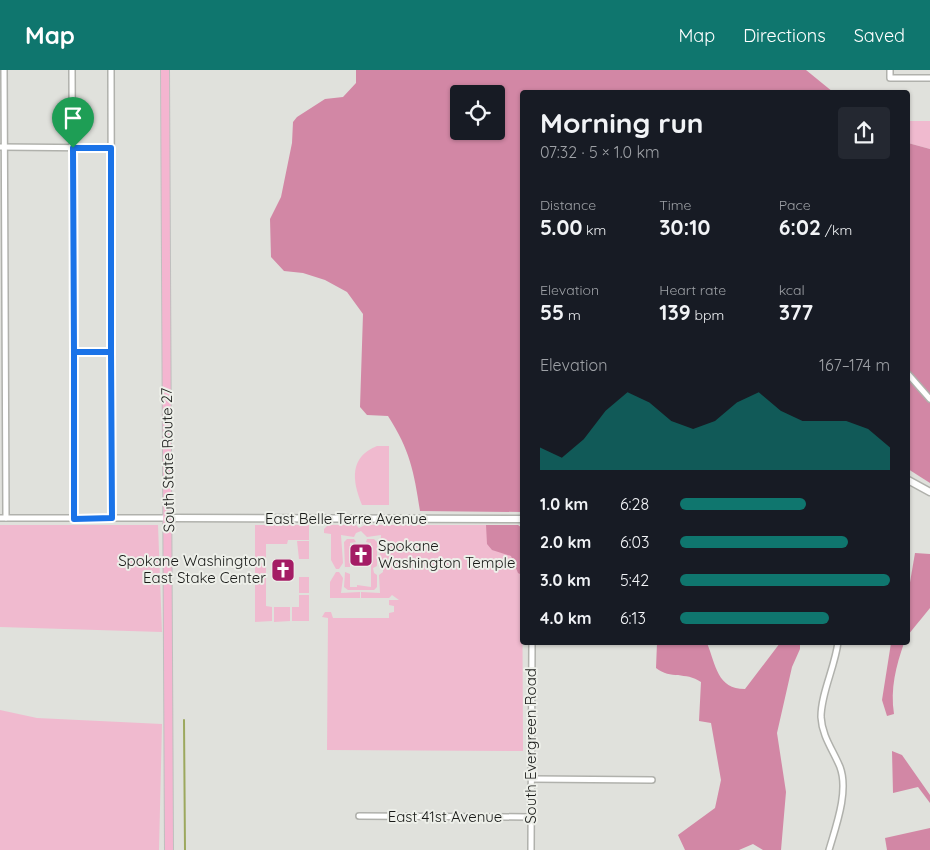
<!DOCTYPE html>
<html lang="en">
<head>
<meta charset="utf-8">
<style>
	:root { --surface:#171b24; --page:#242831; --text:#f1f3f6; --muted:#9ea1a6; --accent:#0f766e }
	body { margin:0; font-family:Quicksand,sans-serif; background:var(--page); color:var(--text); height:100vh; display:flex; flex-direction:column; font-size:19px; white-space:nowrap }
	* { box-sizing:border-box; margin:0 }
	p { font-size:16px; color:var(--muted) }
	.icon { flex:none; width:28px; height:28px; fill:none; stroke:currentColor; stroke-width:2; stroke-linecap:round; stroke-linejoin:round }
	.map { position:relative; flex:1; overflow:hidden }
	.side { position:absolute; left:520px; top:20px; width:390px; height:555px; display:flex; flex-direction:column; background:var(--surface); border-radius:5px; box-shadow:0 1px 4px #0004 }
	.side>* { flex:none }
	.tools { position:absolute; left:450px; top:15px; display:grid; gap:10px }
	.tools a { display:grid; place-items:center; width:55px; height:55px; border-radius:5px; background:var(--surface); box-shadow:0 1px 4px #0004; font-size:25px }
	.pin { position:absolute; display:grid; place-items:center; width:42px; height:42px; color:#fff; margin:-51px -21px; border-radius:50% 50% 50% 0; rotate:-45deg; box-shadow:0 0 5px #0007 }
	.pin .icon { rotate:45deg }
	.round { display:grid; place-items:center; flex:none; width:52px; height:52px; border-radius:5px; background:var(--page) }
	.overview { display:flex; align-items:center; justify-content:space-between; height:85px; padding:0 20px }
	h1 { font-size:28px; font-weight:800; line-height:38px }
	.stats { display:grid; grid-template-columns:repeat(3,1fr); gap:8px; height:85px; padding:5px 20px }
	.stats div { display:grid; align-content:center }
	.stats b { font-size:21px; font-weight:800 }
	.stats small { font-size:14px; font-weight:400 }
	.stats p { font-size:14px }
	.chart { height:140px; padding:10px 20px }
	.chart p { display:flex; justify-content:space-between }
	.chart svg { width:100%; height:90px; margin-top:5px; fill:var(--accent); opacity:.7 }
	ul { padding:0 20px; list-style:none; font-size:16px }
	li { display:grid; grid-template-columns:80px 60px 1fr; align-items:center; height:38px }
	li i { height:12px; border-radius:6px; background:var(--accent) }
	header { display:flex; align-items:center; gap:30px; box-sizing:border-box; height:70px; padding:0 25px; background:var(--accent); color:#fff }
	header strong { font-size:24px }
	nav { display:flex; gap:28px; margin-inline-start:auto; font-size:18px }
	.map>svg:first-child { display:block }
</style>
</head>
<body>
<header>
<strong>Map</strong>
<nav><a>Map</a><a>Directions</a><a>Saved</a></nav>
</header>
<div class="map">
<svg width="930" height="780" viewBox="0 0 930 780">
	<rect width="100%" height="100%" fill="#e0e1dc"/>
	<!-- green -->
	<g fill="#f0bacf">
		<path d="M908,51H930V79L908,73Z"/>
		<path d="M377,376H389V435H362C352,411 349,387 377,376Z"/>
		<path d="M0,455H158L162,562L0,557Z"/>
		<path d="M255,455H309V470H288L287,474H266V489H255Z"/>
		<path d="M328,455H356L359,458L365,455H518L522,458L523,681L327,680L328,548L322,547L325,542H331L333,548H389V543L394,542V536L389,535V530H399L392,525L389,528H361V522L380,523L379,505L383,502V498L379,496L381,465L367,467L361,461L356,463L354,467L341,465L343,493L339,499H336L331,490V464L324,463V459Z"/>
		<path d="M347,469H354L356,472L350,473V497H345V499L344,472Z"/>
		<path d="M367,469H374L377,472V496L373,498L374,503L377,505V517L374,520H348L344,517L345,502L350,504V517H357V515L371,517V473L366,472Z"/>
		<path d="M297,471H309V489H299Z"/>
		<path d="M255,493H266V536L272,537V551L255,552Z"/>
		<path d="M336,502H339L343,508L341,523L360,522V528H330V512Z"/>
		<rect x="299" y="507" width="10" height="16"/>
		<path d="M299,525H309V551H292V537H299Z"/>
		<path d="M274,537H290V551L274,552Z"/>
		<path d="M0,640L37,648L162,654L159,780H0Z"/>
	</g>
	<!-- forest -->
	<g fill="#d287a5" fill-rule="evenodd">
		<path d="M356,0H806L833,22H522V442L420,441C414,402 410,380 388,346L367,345L360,337L363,244L347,222L325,210L303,203L284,201L271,187L270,149L281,127L292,73L293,52L297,47L325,29L343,27L356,13ZM459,24H496V61H459Z"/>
		<path d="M908,73L930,79V413L908,399Z"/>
		<path d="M486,455H518L522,458V505L518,503L511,486L492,480L487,474Z"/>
		<path d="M915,483L930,484V538L908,565V524Z"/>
		<path d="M657,573H707C716,595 717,619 745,619L780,573H800V579L792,597L777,663L786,722L781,780H763L753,774L739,780H685L678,765L715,738L721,710L711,653L699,651L701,612C685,601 671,610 656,598Z"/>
		<path d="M891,573H904C896,596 890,619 894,644L887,646L882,630Z"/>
		<path d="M892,681L902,685L930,725V733L918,717L893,723Z"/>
		<path d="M930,758V780H887L885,768Z"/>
	</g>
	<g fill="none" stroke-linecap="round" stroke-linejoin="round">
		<!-- stream -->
		<path stroke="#9ca85e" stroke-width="2" d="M184,650L185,780"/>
		<!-- minor casing -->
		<g stroke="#b0b1ac" stroke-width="8">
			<g id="minor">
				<path d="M4,0L6,448"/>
				<path d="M72,0L74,449"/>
				<path d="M111,0L112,448"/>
				<path d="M890,0V8H930"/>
				<path d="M0,77L111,78"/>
				<path d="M74,282L111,281"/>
				<path d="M908,304L930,329"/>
				<path d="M0,448H169"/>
				<path d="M532,709L652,710"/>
				<path d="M359,746L531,747"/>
				<path d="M531,780L532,572"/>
				<path d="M829,780C836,756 849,721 840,697C833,680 822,666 821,647C821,623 835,597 838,572"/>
			</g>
		</g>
		<!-- tertiary casing -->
		<g stroke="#b0b1ac" stroke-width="9">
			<g id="tertiary">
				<path d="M908,410L930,422"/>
				<path d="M169,448L522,449"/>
			</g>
		</g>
		<!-- primary casing -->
		<g stroke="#bfbfbe" stroke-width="10">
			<path id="primary" d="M165,0L169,780"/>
		</g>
		<!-- minor -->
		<use href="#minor" stroke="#fff" stroke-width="5"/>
		<!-- tertiary -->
		<use href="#tertiary" stroke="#fff" stroke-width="6"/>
		<!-- primary -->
		<use href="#primary" stroke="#f4b5d0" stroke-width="8"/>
	</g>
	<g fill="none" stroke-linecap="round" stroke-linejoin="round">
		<!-- route casing -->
		<g stroke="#fff" stroke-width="10">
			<path id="route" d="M73,78L74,282H111L112,448L74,449V282H111V78H73"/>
		</g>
		<!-- route -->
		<use href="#route" stroke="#1a73e8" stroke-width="6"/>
	</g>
	<!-- icons -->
	<defs>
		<g id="church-square" transform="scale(1.25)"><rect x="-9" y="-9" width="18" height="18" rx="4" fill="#a41c65" stroke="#edefe9"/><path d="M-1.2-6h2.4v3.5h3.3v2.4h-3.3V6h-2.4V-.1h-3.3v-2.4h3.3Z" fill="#fff"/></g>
	</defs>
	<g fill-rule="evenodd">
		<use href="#church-square" x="361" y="485"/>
		<use href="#church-square" x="283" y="500"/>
	</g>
	<g text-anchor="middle" stroke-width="4" stroke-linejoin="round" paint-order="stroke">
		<!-- street labels -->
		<g font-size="15" fill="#191a18" stroke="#edefe9">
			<text transform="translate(168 390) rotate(-91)" y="5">South State Route 27</text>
			<text x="346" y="454">East Belle Terre Avenue</text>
			<text transform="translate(531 676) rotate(-90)" y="5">South Evergreen Road</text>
			<text x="445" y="752">East 41st Avenue</text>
		</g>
		<!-- poi labels -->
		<g font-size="15" fill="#191a18" stroke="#edefe9" text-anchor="start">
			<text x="378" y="481">Spokane<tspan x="378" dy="17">Washington Temple</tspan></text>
			<text x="266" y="496" text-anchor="end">Spokane Washington<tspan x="266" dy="17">East Stake Center</tspan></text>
		</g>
	</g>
</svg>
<div class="tools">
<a><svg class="icon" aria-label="locate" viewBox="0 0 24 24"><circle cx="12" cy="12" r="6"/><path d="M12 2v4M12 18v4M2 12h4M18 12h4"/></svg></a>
</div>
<div class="pin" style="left:73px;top:78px;background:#1e9e55"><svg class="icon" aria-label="arrive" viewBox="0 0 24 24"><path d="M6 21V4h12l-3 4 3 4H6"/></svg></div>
<section class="side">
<div class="overview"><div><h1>Morning run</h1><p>07:32 · 5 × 1.0 km</p></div><a class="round"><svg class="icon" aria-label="share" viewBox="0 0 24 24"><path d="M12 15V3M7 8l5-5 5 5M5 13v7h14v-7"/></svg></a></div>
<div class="stats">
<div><p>Distance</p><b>5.00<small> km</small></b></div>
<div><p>Time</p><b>30:10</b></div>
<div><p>Pace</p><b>6:02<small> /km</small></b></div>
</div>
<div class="stats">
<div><p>Elevation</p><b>55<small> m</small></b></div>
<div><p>Heart rate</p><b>139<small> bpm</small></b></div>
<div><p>kcal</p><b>377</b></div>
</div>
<div class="chart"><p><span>Elevation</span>167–174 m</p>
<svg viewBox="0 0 160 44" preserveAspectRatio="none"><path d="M0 44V33L10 38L20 29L30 15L40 6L50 11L60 20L70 24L80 20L90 11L100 6L110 15L120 20L130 20L140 20L150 24L160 33V44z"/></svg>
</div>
<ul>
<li><b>1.0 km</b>6:28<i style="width:60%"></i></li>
<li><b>2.0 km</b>6:03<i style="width:80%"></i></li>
<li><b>3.0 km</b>5:42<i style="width:100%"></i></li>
<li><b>4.0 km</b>6:13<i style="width:71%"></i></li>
</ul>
</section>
</div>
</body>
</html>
